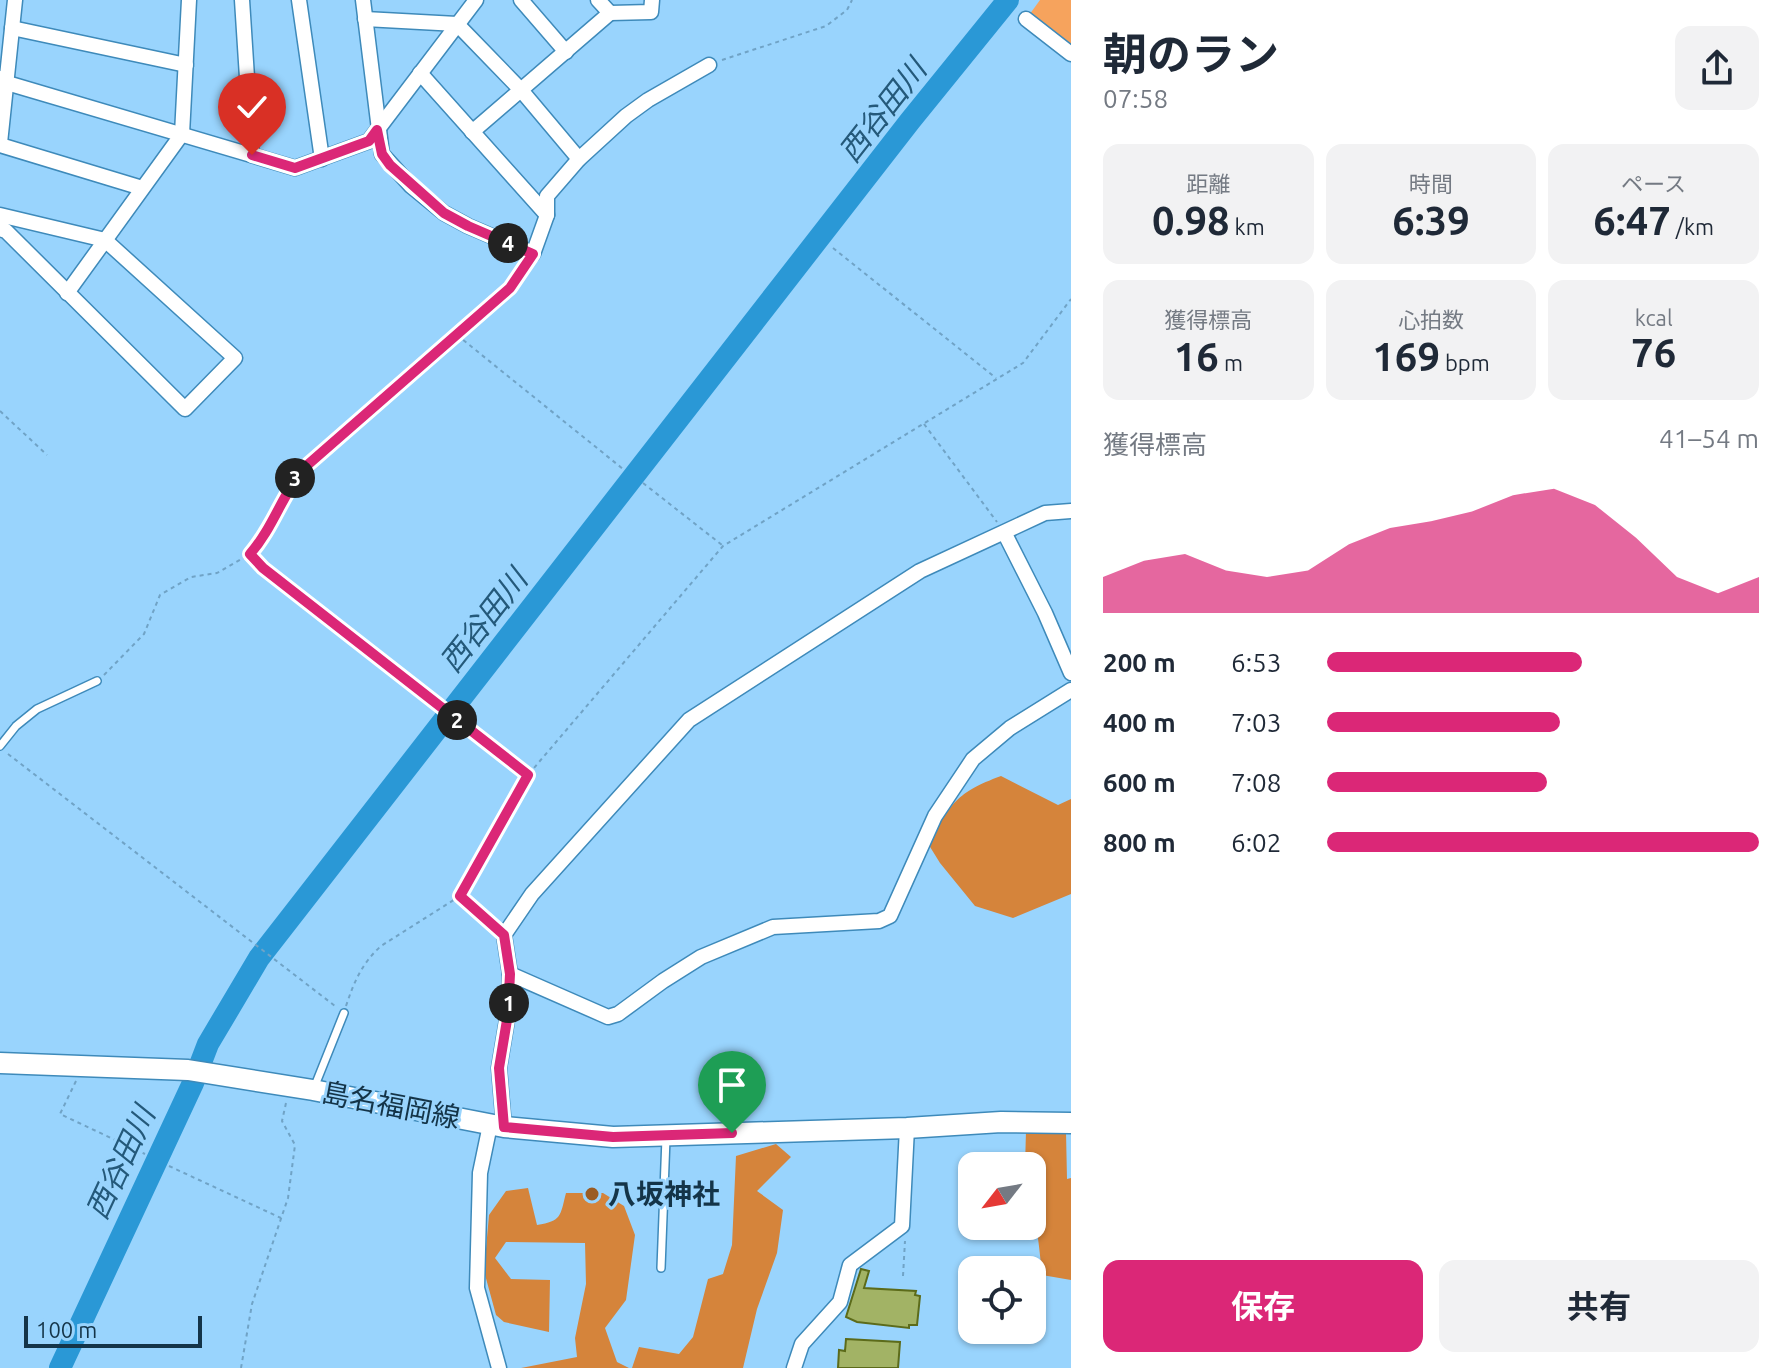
<!DOCTYPE html>
<html lang="ja">
<head>
<meta charset="utf-8">
<style>
	:root { --surface:#fff; --page:#f2f2f3; --text:#1f2937; --muted:#747a83; --accent:#db2777 }
	body { margin:0; font-family:Ubuntu,"Noto Sans JP",sans-serif; background:var(--page); color:var(--text); height:100vh; display:flex; flex-direction:column; font-size:30px; white-space:nowrap }
	* { box-sizing:border-box; margin:0 }
	p { font-size:26px; color:var(--muted) }
	.icon { flex:none; width:44px; height:44px; fill:none; stroke:currentColor; stroke-width:2; stroke-linecap:round; stroke-linejoin:round }
	.map { position:relative; flex:1; overflow:hidden }
	.side { display:flex; flex-direction:column; background:var(--surface); width:720px }
	.side>* { flex:none }
	.needle { width:52px; rotate:239deg }
	.fabs { position:absolute; left:958px; top:1152px; display:grid; gap:16px }
	.fabs a { display:grid; place-items:center; width:88px; height:88px; border-radius:16px; background:var(--surface); box-shadow:0 2px 6px #0004; font-size:40px }
	.scale { position:absolute; left:24px; bottom:20px; width:178px; box-sizing:border-box; padding-left:8px; border:4px solid #143448; border-top:0; font-size:22px; line-height:28px; white-space:nowrap; color:#143448; -webkit-text-stroke:6px #99d4fd; paint-order:stroke }
	.pin { position:absolute; display:grid; place-items:center; width:68px; height:68px; color:#fff; margin:-82px -34px; border-radius:50% 50% 50% 0; rotate:-45deg; box-shadow:0 0 8px #0007 }
	.pin .icon { rotate:45deg }
	.km { position:absolute; width:40px; height:40px; margin:-20px; border-radius:50%; background:#222; color:#fff; font-size:22px; line-height:40px; text-align:center }
	.round { display:grid; place-items:center; flex:none; width:84px; height:84px; border-radius:16px; background:var(--page) }
	.headline { display:flex; align-items:center; justify-content:space-between; height:136px; padding:0 32px }
	h1 { font-size:44px; font-weight:700; line-height:60px }
	.metrics { display:grid; grid-template-columns:repeat(3,1fr); gap:12px; height:136px; padding:8px 32px }
	.metrics div { display:grid; align-content:center; border-radius:16px; background:var(--page); text-align:center }
	.metrics b { font-size:40px; font-weight:700 }
	.metrics small { font-size:22px; font-weight:400 }
	.metrics p { font-size:22px }
	.chart { height:224px; padding:16px 32px }
	.chart p { display:flex; justify-content:space-between }
	.chart svg { width:100%; height:144px; margin-top:8px; fill:var(--accent); opacity:.7 }
	.button { display:flex; gap:16px; margin-top:auto; padding:16px 32px }
	.button a { flex:1; height:92px; border-radius:16px; background:var(--accent); color:#fff; font-size:32px; font-weight:700; line-height:92px; text-align:center }
	.button a+a { background:var(--page); color:var(--text) }
	ul { padding:0 32px; list-style:none; font-size:26px }
	li { display:grid; grid-template-columns:128px 96px 1fr; align-items:center; height:60px }
	li i { height:20px; border-radius:10px; background:var(--accent) }
	main { display:flex; flex:1; min-height:0 }
	.map>svg:first-child { display:block }
</style>
</head>
<body>
<main>
<div class="map">
<svg width="1071" height="1368" viewBox="0 0 1071 1368">
	<rect width="100%" height="100%" fill="#99d4fd"/>
	<!-- green -->
	<path fill="#f6a35d" d="M1040,0H1071V52L1027,18Z"/>
	<!-- forest -->
	<g fill="#d5843b">
		<path d="M1001,776L1058,805L1071,799V894L1013,918L975,906L940,863L927,842C953,803 955,793 1001,776Z"/>
		<path d="M1026,1131L1066,1132L1067,1179L1071,1178V1280L1042,1275C1039,1238 1032,1203 1032,1166H1025Z"/>
		<path d="M776,1144L791,1157L757,1191L783,1210L777,1253L757,1309L743,1368H632L639,1347L679,1354L693,1337L708,1279L723,1274L732,1245L736,1156Z"/>
		<path d="M528,1188L537,1225C562,1221 560,1216 566,1193H603L624,1206L635,1235L626,1300L605,1328L617,1362L629,1368H521L577,1357L575,1338L586,1284L585,1243L506,1242L495,1258L511,1279L550,1280L549,1332L504,1322L496,1315L484,1271L489,1215L506,1191Z"/>
	</g>
	<g fill="none" stroke-linecap="round" stroke-linejoin="round">
		<!-- river -->
		<path stroke="#2a98d6" stroke-width="22" d="M60,1368L193,1083L208,1044L259,958L910,121L1008,0"/>
	</g>
	<!-- building -->
	<g fill="#a2b365" stroke="#5c6b1a" stroke-width="2">
		<path d="M861,1269L869,1271L864,1288L916,1291L915,1295L920,1296L917,1325H909V1328L857,1322L846,1317Z"/>
		<path d="M846,1339L900,1342L898,1368H838L839,1350L845,1351Z"/>
	</g>
	<g fill="none" stroke-linecap="round" stroke-linejoin="round">
		<!-- lane casing -->
		<g stroke="#3e8aba" stroke-width="10">
			<g id="lane">
				<path d="M0,746L16,726L37,709L97,681"/>
				<path d="M314,1088L344,1013"/>
				<path d="M661,1268L666,1138"/>
			</g>
		</g>
		<!-- street casing -->
		<g stroke="#3e8aba" stroke-width="17">
			<g id="street">
				<path d="M242,0L252,155"/>
				<path d="M299,0L322,159"/>
				<path d="M363,0L382,154L411,186L444,213L468,226L533,254L547,215V196L579,159L626,116L648,100L709,65"/>
				<path d="M521,0L566,52"/>
				<path d="M610,13L651,12L652,0"/>
				<path d="M365,19L457,24L521,90L579,159"/>
				<path d="M1026,19L1071,54"/>
				<path d="M12,28L186,65"/>
				<path d="M420,73L547,215"/>
				<path d="M0,78L7,83L295,168L369,141L476,0"/>
				<path d="M472,132L610,13L598,0"/>
				<path d="M0,143L15,0"/>
				<path d="M0,145L142,188"/>
				<path d="M0,215L105,240L235,358L185,409L6,231L0,229"/>
				<path d="M67,293L182,134L189,0"/>
				<path d="M1005,534L1045,613L1071,673"/>
				<path d="M510,974L608,1017L618,1014L663,981L701,957L773,927L879,921L890,916L935,816L973,759L1010,728L1071,690"/>
				<path d="M490,1125L480,1173L477,1288L499,1368"/>
				<path d="M504,1127L499,1068L508,1014L510,974L504,935L532,894L689,720L920,571L1045,513L1071,511"/>
				<path d="M794,1368L802,1344L840,1302L850,1265L902,1226L907,1128"/>
			</g>
		</g>
		<!-- secondary casing -->
		<g stroke="#3e8aba" stroke-width="23">
			<path id="secondary" d="M0,1063L188,1070L313,1090L504,1127L613,1137L907,1128L1001,1122L1071,1123"/>
		</g>
		<!-- path -->
		<g stroke="#70a3c6" stroke-width="2" stroke-dasharray="4 4" stroke-linecap="butt">
			<path d="M722,60L826,26L847,10L852,0"/>
			<path d="M833,248L996,378"/>
			<path d="M457,335L623,469"/>
			<path d="M0,411L47,455"/>
			<path d="M924,424L997,522"/>
			<path d="M643,483L722,545"/>
			<path d="M250,554L263,568L527,775"/>
			<path d="M104,675L144,634L160,595L191,577L217,573L250,554L272,523L293,481L304,468L510,288L527,264"/>
			<path d="M8,754L335,1006"/>
			<path d="M460,896L494,926"/>
			<path d="M346,1006C354,982 362,963 381,946L460,896L528,775L723,546L1023,363L1071,299"/>
			<path d="M76,1081L60,1114L145,1154"/>
			<path d="M169,1166L281,1218"/>
			<path d="M903,1276L905,1241"/>
			<path d="M241,1368L252,1304L288,1198L295,1145L282,1121L286,1103"/>
		</g>
		<!-- lane -->
		<use href="#lane" stroke="#fff" stroke-width="7"/>
		<!-- street -->
		<use href="#street" stroke="#fff" stroke-width="14"/>
		<!-- secondary -->
		<use href="#secondary" stroke="#fff" stroke-width="20"/>
	</g>
	<g fill="none" stroke-linecap="round" stroke-linejoin="round">
		<!-- route casing -->
		<g stroke="#fff" stroke-width="16">
			<path id="route" d="M252,155L295,168L369,141L377,130L382,154L390,165L444,213L468,226L533,254L510,288L304,468C282,495 273,528 250,554L263,568L528,775L460,896L504,935L510,974L508,1014L499,1068L504,1127L613,1137L732,1133"/>
		</g>
		<!-- route -->
		<use href="#route" stroke="#db2777" stroke-width="10"/>
	</g>
	<!-- markers -->
	<circle fill="#9b5c23" stroke="#99d4fd" stroke-width="3" cx="592" cy="1194" r="8"/>
	<g text-anchor="middle" stroke-width="6" stroke-linejoin="round" paint-order="stroke">
		<!-- street labels -->
		<g font-size="28" fill="#143448" stroke="#99d4fd">
			<text transform="translate(391 1105) rotate(11)" y="10">島名福岡線</text>
		</g>
		<!-- poi labels -->
		<g font-size="28" font-weight="bold" fill="#143448" stroke="#99d4fd" text-anchor="start">
			<text x="608" y="1204">八坂神社</text>
		</g>
		<!-- water labels -->
		<g font-size="30" font-style="italic" fill="#24597a" stroke="#99d4fd">
			<text transform="translate(883 111) rotate(-52)" y="10">西谷田川</text>
			<text transform="translate(484 621) rotate(-52)" y="10">西谷田川</text>
			<text transform="translate(121 1163) rotate(-65)" y="10">西谷田川</text>
		</g>
	</g>
</svg>
<div class="fabs">
<a><svg class="needle" viewBox="-14 -14 28 28"><path d="M0-13l5 13h-10z" fill="#e53935"/><path d="M0 13l5-13h-10z" fill="#747a83"/></svg></a>
<a><svg class="icon" aria-label="locate" viewBox="0 0 24 24"><circle cx="12" cy="12" r="6"/><path d="M12 2v4M12 18v4M2 12h4M18 12h4"/></svg></a>
</div>
<div class="scale">100 m</div>
<div class="pin" style="left:732px;top:1133px;background:#1e9e55"><svg class="icon" aria-label="arrive" viewBox="0 0 24 24"><path d="M6 21V4h12l-3 4 3 4H6"/></svg></div>
<div class="pin" style="left:252px;top:155px;background:#d93025"><svg class="icon" aria-label="check" viewBox="0 0 24 24"><path d="M5 12l5 5 9-10"/></svg></div>
<b class="km" style="left:509px;top:1003px">1</b>
<b class="km" style="left:457px;top:720px">2</b>
<b class="km" style="left:295px;top:478px">3</b>
<b class="km" style="left:508px;top:243px">4</b>
</div>
<section class="side">
<div class="headline"><div><h1>朝のラン</h1><p>07:58</p></div><a class="round"><svg class="icon" aria-label="share" viewBox="0 0 24 24"><path d="M12 15V3M7 8l5-5 5 5M5 13v7h14v-7"/></svg></a></div>
<div class="metrics">
<div><p>距離</p><b>0.98<small> km</small></b></div>
<div><p>時間</p><b>6:39</b></div>
<div><p>ペース</p><b>6:47<small> /km</small></b></div>
</div>
<div class="metrics">
<div><p>獲得標高</p><b>16<small> m</small></b></div>
<div><p>心拍数</p><b>169<small> bpm</small></b></div>
<div><p>kcal</p><b>76</b></div>
</div>
<div class="chart"><p><span>獲得標高</span>41–54 m</p>
<svg viewBox="0 0 160 44" preserveAspectRatio="none"><path d="M0 44V33L10 28L20 26L30 31L40 33L50 31L60 23L70 18L80 16L90 13L100 8L110 6L120 11L130 21L140 33L150 38L160 33V44z"/></svg>
</div>
<ul>
<li><b>200 m</b>6:53<i style="width:59%"></i></li>
<li><b>400 m</b>7:03<i style="width:54%"></i></li>
<li><b>600 m</b>7:08<i style="width:51%"></i></li>
<li><b>800 m</b>6:02<i style="width:100%"></i></li>
</ul>
<div class="button"><a>保存</a><a>共有</a></div>
</section>
</main>
</body>
</html>
